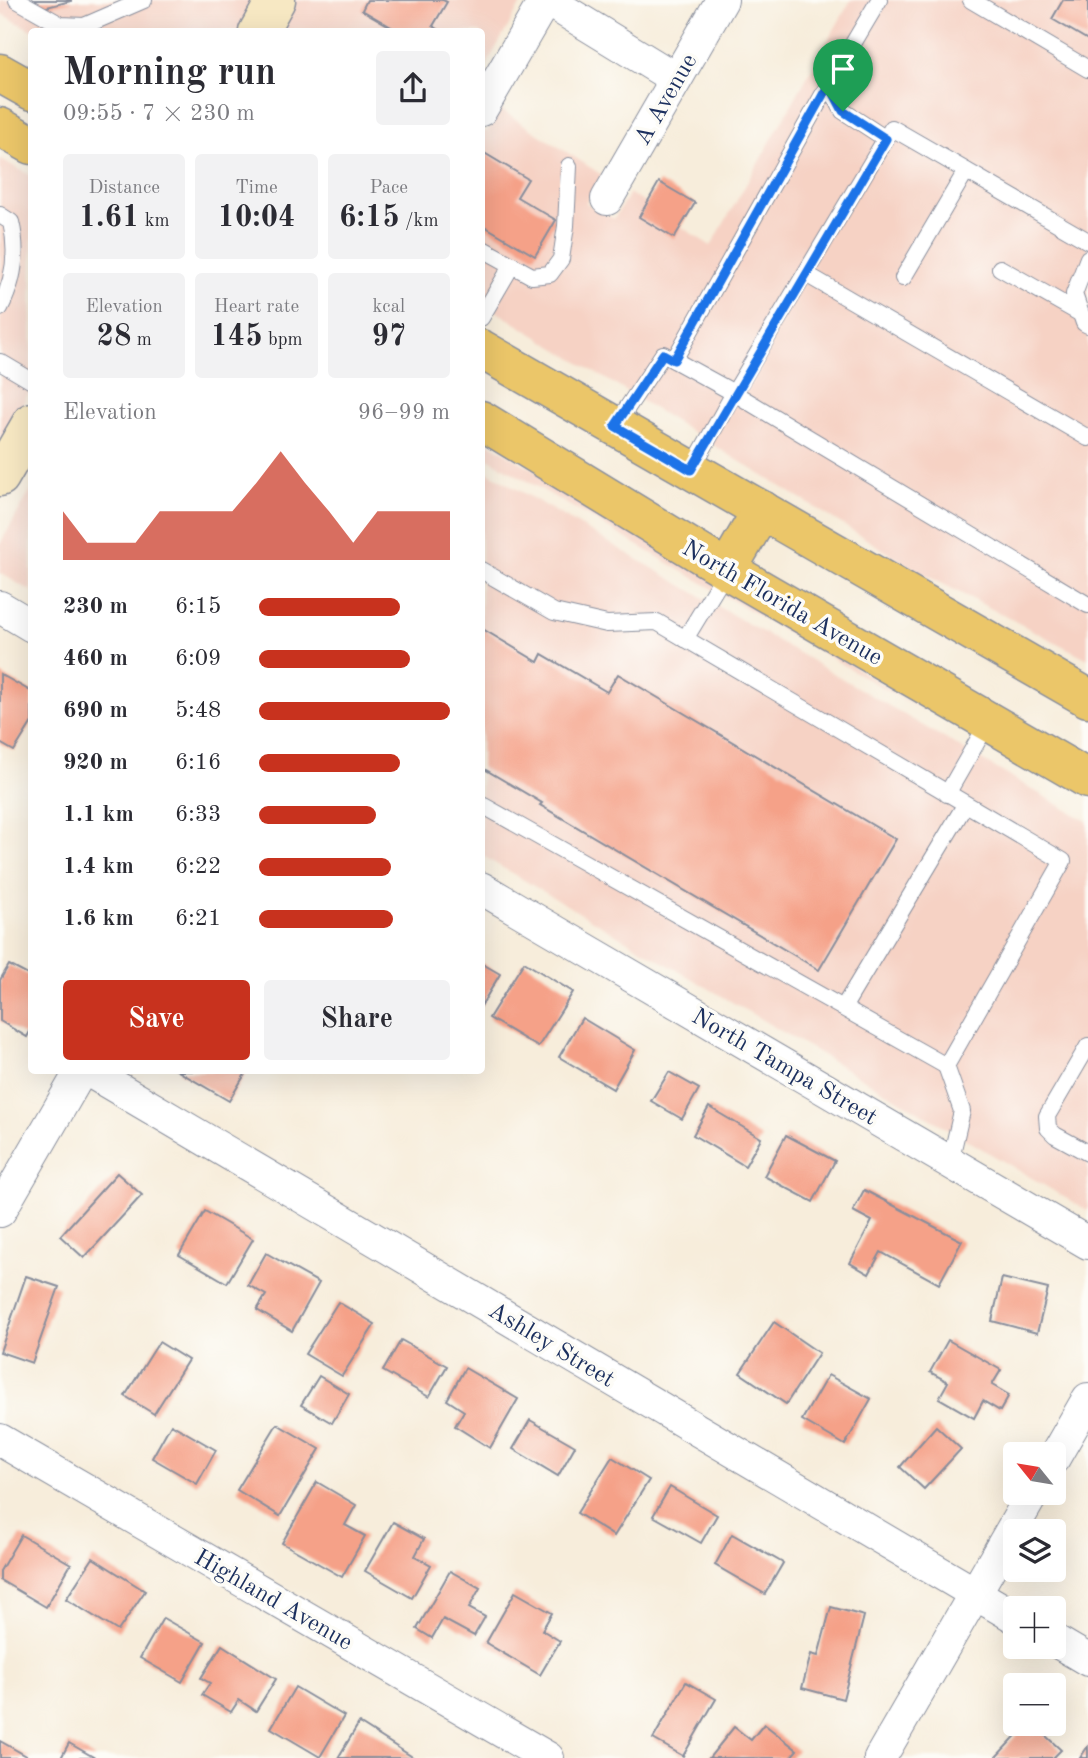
<!DOCTYPE html>
<html lang="en">
<head>
<meta charset="utf-8">
<style>
	:root { --surface:#fff; --page:#f2f2f3; --text:#2b2b33; --muted:#7c7c81; --accent:#c8321e }
	body { margin:0; font-family:"Old Standard TT",serif; background:var(--page); color:var(--text); height:100vh; display:flex; flex-direction:column; font-size:26px; white-space:nowrap }
	* { box-sizing:border-box; margin:0 }
	p { font-size:23px; color:var(--muted) }
	.icon { flex:none; width:38px; height:38px; fill:none; stroke:currentColor; stroke-width:2; stroke-linecap:round; stroke-linejoin:round }
	.map { position:relative; flex:1; overflow:hidden }
	.sheet { position:absolute; left:28px; top:28px; width:457px; height:1046px; display:flex; flex-direction:column; background:var(--surface); border-radius:7px; box-shadow:0 7px 28px #0002 }
	.sheet>* { flex:none }
	.needle { width:46px; rotate:300deg }
	.tools { position:absolute; left:1003px; top:1442px; display:grid; gap:14px }
	.tools a { display:grid; place-items:center; width:63px; height:63px; border-radius:7px; background:var(--surface); box-shadow:0 7px 28px #0002; font-size:35px }
	.pin { position:absolute; display:grid; place-items:center; width:60px; height:60px; color:#fff; margin:-72px -30px; border-radius:50% 50% 50% 0; rotate:-45deg; box-shadow:0 0 7px #0007 }
	.pin .icon { rotate:45deg }
	.round { display:grid; place-items:center; flex:none; width:74px; height:74px; border-radius:7px; background:var(--page) }
	.overview { display:flex; align-items:center; justify-content:space-between; height:119px; padding:0 35px }
	h1 { font-size:38px; font-weight:700; line-height:52px }
	.figures { display:grid; grid-template-columns:repeat(3,1fr); gap:10px; height:119px; padding:7px 35px }
	.figures div { display:grid; align-content:center; border-radius:7px; background:var(--page); text-align:center }
	.figures b { font-size:30px; font-weight:700 }
	.figures small { font-size:19px; font-weight:400 }
	.figures p { font-size:19px }
	.chart { height:196px; padding:14px 35px }
	.chart p { display:flex; justify-content:space-between }
	.chart svg { width:100%; height:126px; margin-top:7px; fill:var(--accent); opacity:.7 }
	.action { display:flex; gap:14px; margin-top:auto; padding:14px 35px }
	.action a { flex:1; height:80px; border-radius:7px; background:var(--accent); color:#fff; font-size:28px; font-weight:700; line-height:80px; text-align:center }
	.action a+a { background:var(--page); color:var(--text) }
	ul { padding:0 35px; list-style:none; font-size:23px }
	li { display:grid; grid-template-columns:112px 84px 1fr; align-items:center; height:52px }
	li i { height:18px; border-radius:9px; background:var(--accent) }
	.map>svg:first-child { display:block }
</style>
</head>
<body>
<div class="map">
<svg width="1088" height="1758" viewBox="0 0 1088 1758">
	<rect width="100%" height="100%" fill="#fdfcf7"/>
	<filter id="ink" filterUnits="userSpaceOnUse"><feTurbulence type="fractalNoise" baseFrequency=".0143" numOctaves="2"/><feDisplacementMap in="SourceGraphic" scale="14" xChannelSelector="R" yChannelSelector="G"/><feConvolveMatrix kernelMatrix="1 2 1 2 8 2 1 2 1" color-interpolation-filters="sRGB"/></filter>
	<filter id="wash" filterUnits="userSpaceOnUse"><feTurbulence type="fractalNoise" baseFrequency=".00686" numOctaves="4" result="noise"/><feDisplacementMap in="SourceGraphic" scale="28" xChannelSelector="R" yChannelSelector="G"/><feGaussianBlur stdDeviation="1.57" result="paint"/><feColorMatrix in="noise" values="0 0 0 0 0 0 0 0 0 0 0 0 0 0 0 0 0 1.4 0 .05"/><feComposite in="paint" operator="in"/></filter>
	<g filter="url(#wash)">
		<rect width="100%" height="100%" fill="#f7eddb"/>
		<!-- built -->
		<g fill="#f6d2c4">
			<path d="M0,0H257L238,31H33L0,13Z"/>
			<path d="M295,0H519L522,2L481,74V32H276Z"/>
			<path d="M851,0H1088V659L918,571L481,302V130L487,132L500,109L602,175L586,203L614,219L629,193L711,246Z"/>
			<path d="M0,159L32,176L31,389L0,443Z"/>
			<path d="M481,438L758,605L926,713L481,454Z"/>
			<path d="M481,468L1088,822V1211L481,855Z"/>
			<path d="M31,490V591L0,573V544Z"/>
		</g>
		<g id="blocks">
			<!-- building -->
			<g fill="#f5a188">
				<path d="M29,0H71V1L43,8Z"/>
				<path d="M367,0H443L447,2L433,26L443,32H400L362,10Z"/>
				<path d="M1063,0H1088V40L1052,19Z"/>
				<path d="M481,151L528,179L517,197L556,220L535,256L481,224Z"/>
				<path d="M659,182L695,203L674,238L639,217Z"/>
				<path d="M481,628L538,662L542,654L607,692L618,674L896,839L819,970L540,805L542,803L481,767Z"/>
				<path d="M0,674L32,692V722L14,751L0,743Z"/>
				<path d="M524,962L573,992L538,1047L489,1018Z"/>
				<path d="M481,963L500,974L481,1006Z"/>
				<path d="M9,965L32,977V1028L27,1037L0,1021V980Z"/>
				<path d="M582,1018L635,1050L613,1089L559,1057Z"/>
				<path d="M178,1071H247L229,1101Z"/>
				<path d="M669,1072L699,1089L682,1119L651,1101Z"/>
				<path d="M709,1107L761,1138L745,1166L693,1135Z"/>
				<path d="M786,1135L835,1161L813,1202L764,1176Z"/>
				<path d="M117,1173L142,1195L84,1258L60,1236Z"/>
				<path d="M864,1190L962,1241L939,1284L881,1252L869,1274L850,1263L872,1221L853,1211Z"/>
				<path d="M205,1211L253,1239L227,1283L179,1255Z"/>
				<path d="M266,1253L319,1283L292,1331L257,1310L266,1295L248,1285Z"/>
				<path d="M26,1276L59,1287L32,1363L0,1352Z"/>
				<path d="M1002,1278L1048,1289L1037,1333L992,1321Z"/>
				<path d="M338,1302L375,1324L342,1376L305,1354Z"/>
				<path d="M774,1322L819,1353L786,1404L740,1373Z"/>
				<path d="M401,1340L447,1366L429,1397L383,1371Z"/>
				<path d="M948,1340L1001,1370L992,1385L1009,1395L1000,1411L983,1401L974,1418L939,1398L948,1382L930,1372Z"/>
				<path d="M159,1342L188,1360L154,1414L125,1396Z"/>
				<path d="M465,1368L518,1399L490,1448L455,1426L464,1411L447,1400Z"/>
				<path d="M828,1375L871,1399L845,1445L802,1420Z"/>
				<path d="M319,1376L349,1394L332,1423L301,1405Z"/>
				<path d="M530,1420L575,1446L558,1476L513,1449Z"/>
				<path d="M171,1424L216,1450L197,1484L152,1458Z"/>
				<path d="M277,1424L320,1449L280,1516L237,1490Z"/>
				<path d="M936,1426L961,1449L924,1489L900,1467Z"/>
				<path d="M612,1457L649,1480L614,1536L577,1513Z"/>
				<path d="M317,1482L356,1505L345,1525L365,1536L342,1577L282,1543Z"/>
				<path d="M670,1487L717,1515L701,1543L653,1516Z"/>
				<path d="M393,1522L424,1539L415,1556L431,1565L412,1598L365,1571Z"/>
				<path d="M732,1534L783,1563L765,1594L715,1565Z"/>
				<path d="M21,1535L71,1564L46,1607L0,1580V1571Z"/>
				<path d="M93,1558L145,1591L118,1631L66,1599Z"/>
				<path d="M450,1571L480,1588L469,1608L485,1617L474,1636L443,1619L432,1638L417,1629Z"/>
				<path d="M515,1592L552,1613L542,1630L560,1641L540,1675L486,1643Z"/>
				<path d="M831,1607L864,1616L843,1699L802,1688L811,1654L818,1656Z"/>
				<path d="M163,1618L205,1642L182,1682L140,1658Z"/>
				<path d="M222,1645L276,1679L256,1711L239,1700L231,1712L202,1695L210,1683L201,1678Z"/>
				<path d="M686,1682L716,1699L683,1756L653,1739Z"/>
				<path d="M295,1687L344,1716L320,1757L271,1728Z"/>
				<path d="M359,1723L414,1758H338Z"/>
				<path d="M764,1724L797,1750L790,1758H709L734,1727L751,1740Z"/>
				<path d="M1027,1724H1033L1061,1750L1053,1758H995Z"/>
				<path d="M0,1741L30,1758H0Z"/>
				<path d="M69,1743L95,1758H61Z"/>
				<path d="M1088,1746V1758H1080Z"/>
			</g>
		</g>
	</g>
	<g filter="url(#ink)">
		<use href="#blocks" fill-opacity="0" stroke="#898e9c" stroke-width="2"/>
		<g fill="none" stroke-linecap="round" stroke-linejoin="round">
			<!-- lane casing -->
			<g stroke="#898e9c" stroke-width="18">
				<g id="lane">
					<path d="M17,0L61,25L84,26L144,0"/>
					<path d="M879,0L829,84L843,111L886,139"/>
					<path d="M971,0L1088,69"/>
					<path d="M0,215L11,222C18,251 14,281 0,308"/>
					<path d="M1088,241L892,128L734,393L1088,605"/>
					<path d="M481,248L532,276L550,274L561,259L566,226L569,166"/>
					<path d="M1088,258L1074,294L1084,323L1088,325"/>
					<path d="M1000,268L1081,314"/>
					<path d="M806,274L1088,438"/>
					<path d="M903,278L966,171"/>
					<path d="M481,318L512,265"/>
					<path d="M674,360L829,84"/>
					<path d="M0,362L32,381"/>
					<path d="M615,426L663,354L734,393L691,470"/>
					<path d="M481,570L554,612L607,624L657,622L1063,861L946,1066L484,806L481,807"/>
					<path d="M685,639L727,570"/>
					<path d="M947,794L989,721"/>
					<path d="M843,1008L965,805"/>
					<path d="M1088,1046L1047,1116L1048,1128L1055,1135L1088,1153"/>
					<path d="M946,1066L962,1111L950,1162"/>
				</g>
			</g>
			<!-- street casing -->
			<g stroke="#898e9c" stroke-width="34">
				<g id="street">
					<path d="M547,0L676,79"/>
					<path d="M481,110L545,0"/>
					<path d="M607,199L722,0"/>
					<path d="M0,607L32,626"/>
					<path d="M481,888L1088,1243"/>
					<path d="M89,1071L1015,1617"/>
					<path d="M0,1211L81,1071"/>
					<path d="M0,1440L548,1758"/>
					<path d="M1054,1458L1088,1399"/>
					<path d="M1054,1640L1088,1660"/>
					<path d="M880,1758L1033,1493"/>
				</g>
			</g>
			<!-- secondary casing -->
			<g stroke="#898e9c" stroke-width="41">
				<g id="secondary">
					<path d="M258,32L276,0"/>
					<path d="M0,477L32,422"/>
				</g>
			</g>
			<!-- primary casing -->
			<g stroke="#898e9c" stroke-width="41">
				<g id="primary">
					<path d="M0,73L32,91"/>
					<path d="M0,127L32,145"/>
					<path d="M481,349L1088,698"/>
					<path d="M481,420L727,570L1088,779"/>
					<path d="M727,570L762,510"/>
				</g>
			</g>
			<!-- lane -->
			<use href="#lane" stroke="#fff" stroke-width="16"/>
			<!-- street -->
			<use href="#street" stroke="#fff" stroke-width="32"/>
			<!-- secondary -->
			<use href="#secondary" stroke="#f7e8c3" stroke-width="38"/>
			<!-- primary -->
			<use href="#primary" stroke="#ebc669" stroke-width="38"/>
		</g>
	</g>
	<g fill="none" stroke-linecap="round" stroke-linejoin="round" filter="url(#ink)">
		<!-- route casing -->
		<g stroke="#fff" stroke-width="14">
			<path id="route" d="M829,84L843,111L886,139L691,470L615,426L663,354L674,360Z"/>
		</g>
		<!-- route -->
		<use href="#route" stroke="#1a73e8" stroke-width="9"/>
	</g>
	<g text-anchor="middle" stroke-width="7" stroke-linejoin="round" paint-order="stroke">
		<!-- street labels -->
		<g font-size="24" fill="#1b2f5e" stroke="#fdfcf7">
			<text transform="translate(665 99) rotate(-60)" y="8">A Avenue</text>
			<text transform="translate(783 602) rotate(30)" y="8">North Florida Avenue</text>
			<text transform="translate(785 1066) rotate(30)" y="8">North Tampa Street</text>
			<text transform="translate(552 1344) rotate(31)" y="8">Ashley Street</text>
			<text transform="translate(274 1599) rotate(30)" y="8">Highland Avenue</text>
		</g>
	</g>
</svg>
<div class="tools">
<a><svg class="needle" viewBox="-14 -14 28 28"><path d="M0-13l5 13h-10z" fill="#e53935"/><path d="M0 13l5-13h-10z" fill="#7c7c81"/></svg></a>
<a><svg class="icon" aria-label="layers" viewBox="0 0 24 24"><path d="M12 4l9 5-9 5-9-5zM3 14l9 5 9-5"/></svg></a>
<a>+</a>
<a>−</a>
</div>
<div class="pin" style="left:843px;top:111px;background:#1e9e55"><svg class="icon" aria-label="arrive" viewBox="0 0 24 24"><path d="M6 21V4h12l-3 4 3 4H6"/></svg></div>
<section class="sheet">
<div class="overview"><div><h1>Morning run</h1><p>09:55 · 7 × 230 m</p></div><a class="round"><svg class="icon" aria-label="share" viewBox="0 0 24 24"><path d="M12 15V3M7 8l5-5 5 5M5 13v7h14v-7"/></svg></a></div>
<div class="figures">
<div><p>Distance</p><b>1.61<small> km</small></b></div>
<div><p>Time</p><b>10:04</b></div>
<div><p>Pace</p><b>6:15<small> /km</small></b></div>
</div>
<div class="figures">
<div><p>Elevation</p><b>28<small> m</small></b></div>
<div><p>Heart rate</p><b>145<small> bpm</small></b></div>
<div><p>kcal</p><b>97</b></div>
</div>
<div class="chart"><p><span>Elevation</span>96–99 m</p>
<svg viewBox="0 0 160 44" preserveAspectRatio="none"><path d="M0 44V27L10 38L20 38L30 38L40 27L50 27L60 27L70 27L80 17L90 6L100 17L110 27L120 38L130 27L140 27L150 27L160 27V44z"/></svg>
</div>
<ul>
<li><b>230 m</b>6:15<i style="width:74%"></i></li>
<li><b>460 m</b>6:09<i style="width:79%"></i></li>
<li><b>690 m</b>5:48<i style="width:100%"></i></li>
<li><b>920 m</b>6:16<i style="width:74%"></i></li>
<li><b>1.1 km</b>6:33<i style="width:61%"></i></li>
<li><b>1.4 km</b>6:22<i style="width:69%"></i></li>
<li><b>1.6 km</b>6:21<i style="width:70%"></i></li>
</ul>
<div class="action"><a>Save</a><a>Share</a></div>
</section>
</div>
</body>
</html>
